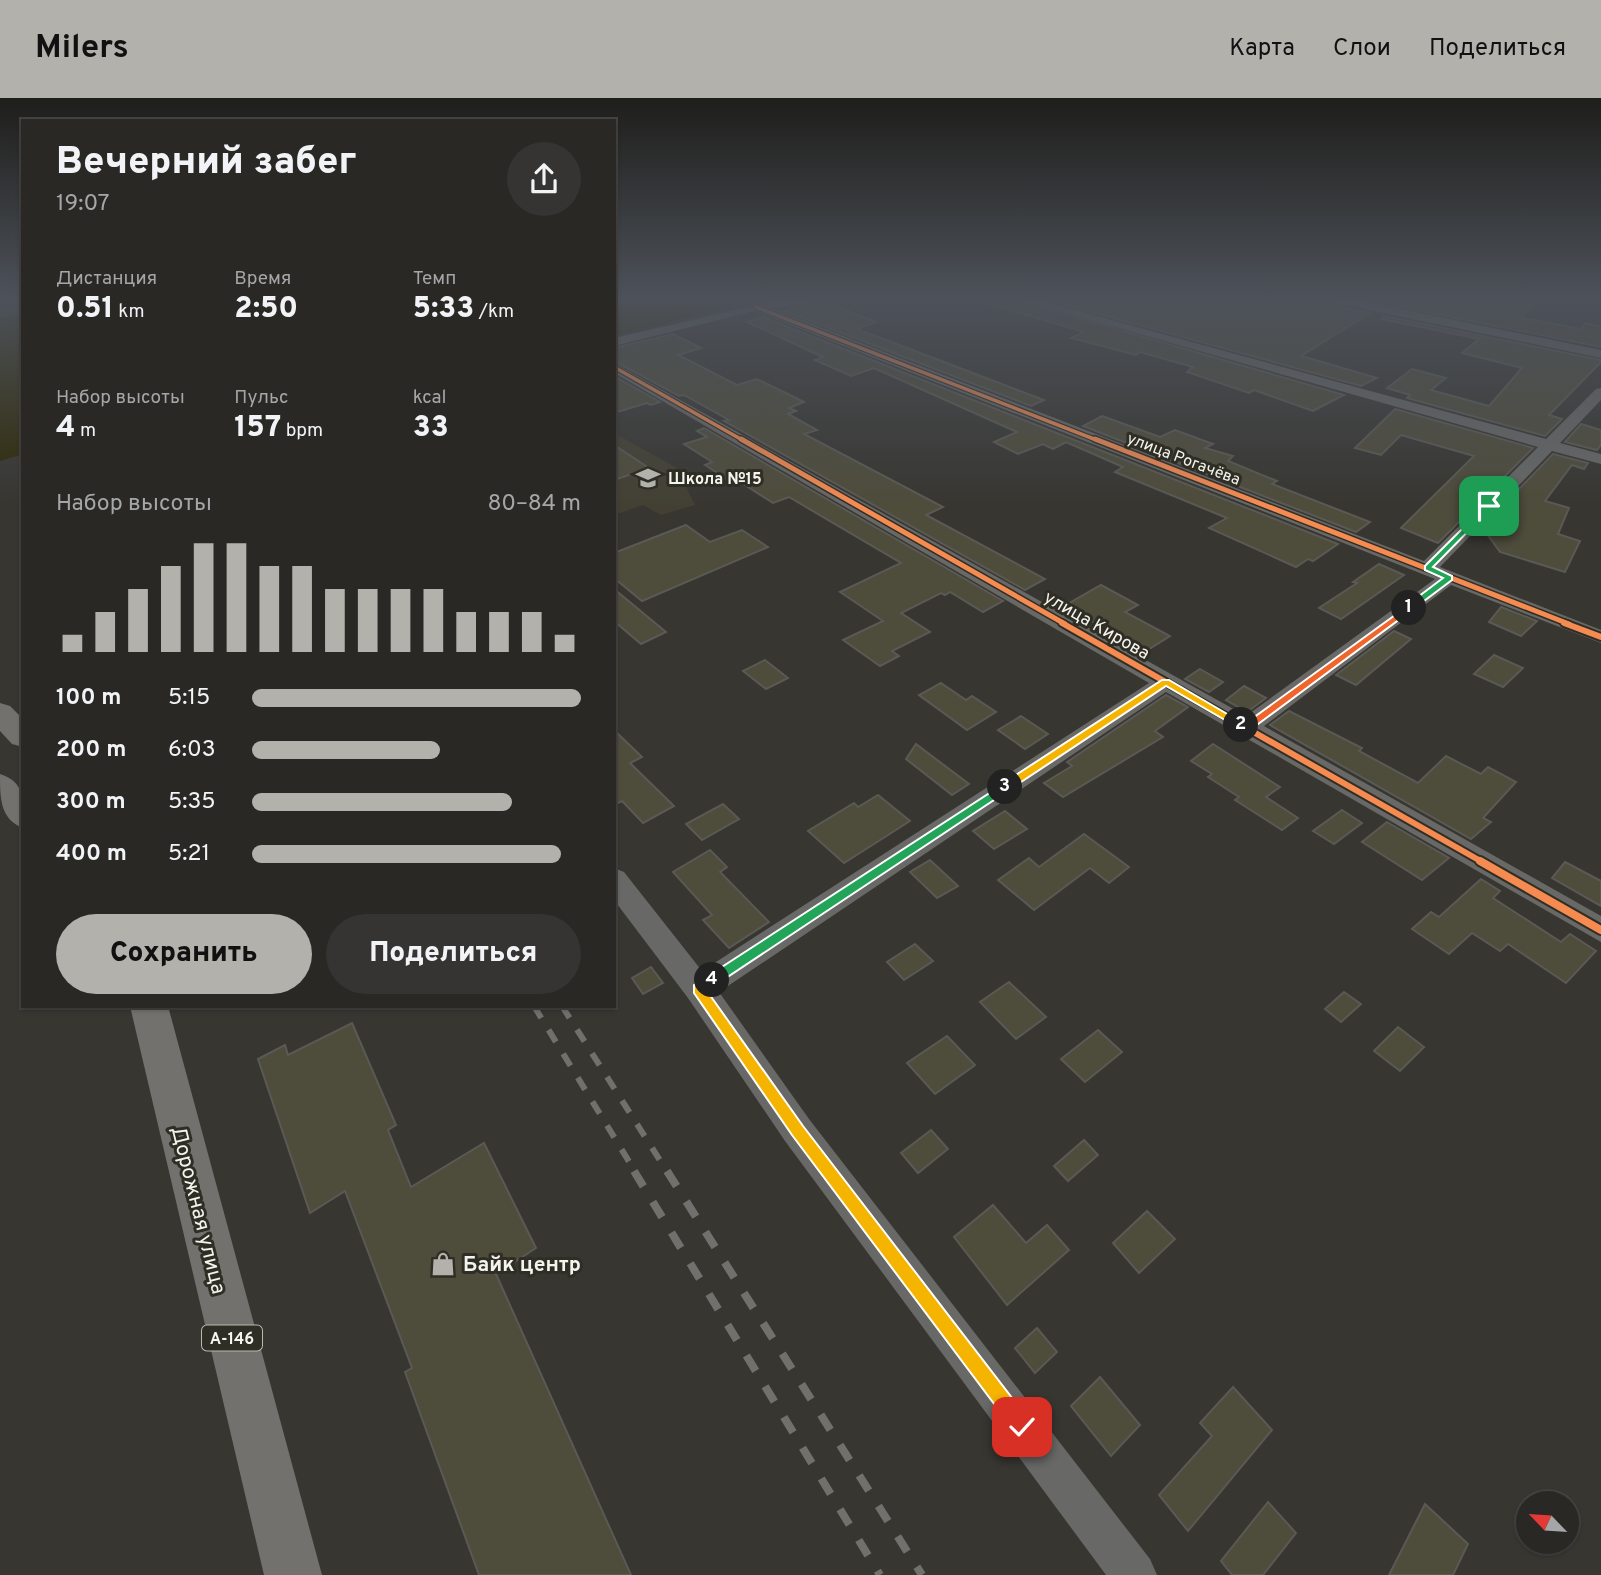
<!DOCTYPE html>
<html lang="ru">
<head>
<meta charset="utf-8">
<style>
	:root { --surface:#292825; --page:#353432; --text:#f1f3f6; --muted:#a5a6a7; --line:#454442; --accent:#b2b1ab }
	body { margin:0; font-family:Overpass,sans-serif; background:var(--page); color:var(--text); height:100vh; display:flex; flex-direction:column; font-size:26px; white-space:nowrap }
	* { box-sizing:border-box; margin:0 }
	p { font-size:23px; color:var(--muted) }
	.icon { flex:none; width:38px; height:38px; fill:none; stroke:currentColor; stroke-width:2; stroke-linecap:round; stroke-linejoin:round }
	.map { position:relative; flex:1; overflow:hidden }
	.details { position:absolute; left:21px; top:21px; width:595px; height:889px; display:flex; flex-direction:column; background:var(--surface); border-radius:0px; box-shadow:0 2px 5px #0004,0 0 0 2px var(--line) }
	.details>* { flex:none }
	.needle { width:46px; rotate:295deg }
	.buttons { position:absolute; left:1516px; top:1393px; display:grid; gap:14px }
	.buttons a { display:grid; place-items:center; width:63px; height:63px; border-radius:50%; background:var(--surface); box-shadow:0 2px 5px #0004,0 0 0 2px var(--line); font-size:35px }
	.pin { position:absolute; display:grid; place-items:center; width:60px; height:60px; color:#fff; margin:-30px; border-radius:14px; box-shadow:0 4px 10px #0006 }
	.km { position:absolute; width:35px; height:35px; margin:-18px; border-radius:50%; background:#222; color:#fff; font-size:19px; line-height:35px; text-align:center }
	.round { display:grid; place-items:center; flex:none; width:74px; height:74px; border-radius:37px; background:var(--page) }
	.overview { display:flex; align-items:center; justify-content:space-between; height:119px; padding:0 35px }
	h1 { font-size:38px; font-weight:800; line-height:52px }
	.figures { display:grid; grid-template-columns:repeat(3,1fr); gap:10px; height:119px; padding:7px 35px }
	.figures div { display:grid; align-content:center }
	.figures b { font-size:30px; font-weight:800 }
	.figures small { font-size:19px; font-weight:400 }
	.figures p { font-size:19px }
	.chart { height:196px; padding:14px 35px }
	.chart p { display:flex; justify-content:space-between }
	.chart svg { width:100%; height:126px; margin-top:7px; stroke:var(--accent); stroke-width:6 }
	.button { display:flex; gap:14px; margin-top:auto; padding:14px 35px }
	.button a { flex:1; height:80px; border-radius:42px; background:var(--accent); color:#111; font-size:28px; font-weight:800; line-height:80px; text-align:center }
	.button a+a { background:var(--page); color:var(--text) }
	ul { padding:0 35px; list-style:none; font-size:23px }
	li { display:grid; grid-template-columns:112px 84px 1fr; align-items:center; height:52px }
	li i { height:18px; border-radius:9px; background:var(--accent) }
	header { display:flex; align-items:center; gap:42px; box-sizing:border-box; height:98px; padding:0 35px; background:var(--accent); color:#111 }
	header strong { font-size:33px }
	nav { display:flex; gap:38px; margin-inline-start:auto; font-size:24px }
	.map>svg:first-child { display:block }
</style>
</head>
<body>
<header>
<strong>Milers</strong>
<nav><a>Карта</a><a>Слои</a><a>Поделиться</a></nav>
</header>
<div class="map">
<svg width="1601" height="1477" viewBox="0 0 1601 1477">
	<rect width="100%" height="100%" fill="#373631"/>
	<!-- built -->
	<path fill="#434033" d="M614,335L677,370L695,407L661,417L643,407L614,417Z"/>
	<!-- water -->
	<g fill="#2f2906">
		<path d="M614,201H775L747,205L614,238Z"/>
		<path d="M23,217V356L0,363V220Z"/>
	</g>
	<!-- building -->
	<g fill="#4e4c3b" stroke="#5a5955" stroke-width="2">
		<path d="M991,201H1013L1344,297L1313,313L1254,292L1249,295L1187,274L1193,269L1140,254L1136,257L1071,240L1084,234L990,206Z"/>
		<path d="M1044,201H1327L1334,208L1370,215L1301,258L1377,280L1361,288Z"/>
		<path d="M1397,201H1535L1521,220L1581,231L1585,225L1601,229V249L1392,207Z"/>
		<path d="M819,202L876,224L857,231L1044,302L1031,308L785,213Z"/>
		<path d="M1384,218L1601,262V264L1549,317L1562,321L1545,338L1407,300L1410,297L1387,290L1412,271L1446,280L1431,292L1489,308L1522,270L1462,255L1479,241L1382,221Z"/>
		<path d="M763,219L1338,446L1313,463L1308,461L1296,469L1209,430L1227,420L1115,374L1123,369L1066,344L1053,351L1043,346L1018,356L994,344L1017,334L874,270L851,278L815,262L823,259L747,224Z"/>
		<path d="M673,236L701,250L678,257L737,287L757,281L804,304L789,310L796,313L788,316L817,332L804,336L943,409L926,417L1045,481L1025,492L724,323L729,322L684,297L679,298L614,263V250Z"/>
		<path d="M614,278L660,304L651,307L647,305L614,315Z"/>
		<path d="M1395,311L1533,350L1438,445L1401,430L1474,358L1401,337L1381,357L1355,350Z"/>
		<path d="M1102,318L1160,339L1175,332L1213,346L1205,350L1233,358L1228,363L1277,383L1272,386L1370,424L1356,434L1083,328Z"/>
		<path d="M1581,326L1601,332V347L1597,352L1565,344Z"/>
		<path d="M704,330L1003,503L983,514L950,494L945,497L941,495L901,515L930,534L892,553L899,558L880,568L843,542L883,523L840,494L901,465L789,399L773,405L740,384L734,386L705,367L712,364L684,346L707,339L697,333Z"/>
		<path d="M614,347L649,370L614,382Z"/>
		<path d="M1553,356L1588,365L1584,371L1572,367L1545,403L1569,410L1558,436L1580,443L1565,474L1500,454L1482,429Z"/>
		<path d="M686,427L710,444L742,432L768,449L642,503L614,480V455Z"/>
		<path d="M1379,466L1404,477L1341,521L1319,510L1357,485L1353,484Z"/>
		<path d="M1101,487L1138,507L1125,514L1170,538L1146,553L1064,508Z"/>
		<path d="M614,491L666,534L641,546L614,523Z"/>
		<path d="M1501,509L1537,523L1521,538L1489,524Z"/>
		<path d="M1394,533L1411,541L1356,587L1336,577Z"/>
		<path d="M1494,557L1523,570L1503,589L1474,576Z"/>
		<path d="M765,562L788,580L766,591L743,573Z"/>
		<path d="M1200,571L1223,584L1209,594L1185,581Z"/>
		<path d="M941,585L966,602L972,598L996,614L967,632L919,597Z"/>
		<path d="M1244,588L1266,600L1247,614L1226,602Z"/>
		<path d="M1166,597L1188,609L1155,633L1163,639L1063,699L1044,685L1072,668L1067,664Z"/>
		<path d="M1289,613L1362,650L1359,653L1418,685L1446,658L1481,676L1488,669L1516,684L1483,720L1491,724L1471,741L1270,627Z"/>
		<path d="M1021,618L1048,636L1025,651L998,632Z"/>
		<path d="M614,632L642,659L630,665L674,708L643,725L622,703L614,707Z"/>
		<path d="M916,646L969,686L952,697L906,661Z"/>
		<path d="M1213,646L1280,689L1266,699L1298,720L1282,732L1235,702L1239,699L1208,679L1212,676L1191,663Z"/>
		<path d="M878,697L910,723L844,765L808,733L854,705L858,709Z"/>
		<path d="M723,706L739,721L702,742L686,726Z"/>
		<path d="M1342,712L1362,725L1334,746L1313,733Z"/>
		<path d="M1005,713L1027,731L994,751L973,733Z"/>
		<path d="M1387,724L1449,760L1422,782L1362,744Z"/>
		<path d="M1084,736L1129,769L1109,785L1090,770L1034,812L998,782L1029,760L1039,769Z"/>
		<path d="M710,752L727,769L720,774L769,824L729,850L703,822L712,817L673,774Z"/>
		<path d="M930,762L958,788L937,800L910,774Z"/>
		<path d="M1565,764L1601,783V808L1552,780Z"/>
		<path d="M1481,781L1500,793L1493,800L1561,844L1570,836L1596,853L1566,885L1508,846L1500,853L1472,835L1449,856L1412,831L1431,814L1439,819Z"/>
		<path d="M915,846L933,863L904,882L887,864Z"/>
		<path d="M651,869L663,885L643,896L632,880Z"/>
		<path d="M1009,884L1046,919L1016,941L980,904Z"/>
		<path d="M1344,894L1361,906L1341,924L1325,911Z"/>
		<path d="M352,925L396,1027L388,1032L411,1089L484,1045L536,1150L496,1176L631,1477H479L405,1274L412,1270L345,1093L310,1115L258,961L285,947L288,957Z"/>
		<path d="M1398,929L1424,949L1400,973L1374,953Z"/>
		<path d="M1098,932L1122,954L1085,984L1061,961Z"/>
		<path d="M947,938L975,967L935,996L907,965Z"/>
		<path d="M931,1032L948,1051L918,1075L901,1055Z"/>
		<path d="M1084,1042L1098,1057L1068,1083L1054,1068Z"/>
		<path d="M993,1107L1026,1145L1047,1127L1069,1152L1007,1207L954,1139Z"/>
		<path d="M1147,1113L1175,1141L1139,1175L1113,1145Z"/>
		<path d="M1037,1230L1057,1254L1035,1275L1015,1250Z"/>
		<path d="M1100,1279L1140,1327L1111,1358L1071,1308Z"/>
		<path d="M1233,1289L1272,1332L1188,1433L1159,1397L1212,1338L1200,1325Z"/>
		<path d="M1268,1404L1296,1435L1263,1477H1232L1221,1463Z"/>
		<path d="M1425,1406L1468,1446L1453,1477H1389Z"/>
	</g>
	<g fill="none" stroke-linecap="round" stroke-linejoin="round">
		<!-- minor -->
		<g fill="#686867" fill-rule="evenodd">
			<path d="M784,201H813L807,205L771,210L1424,463L1538,349L1016,201H1035L1546,341L1596,291L1601,290V302L1560,345L1601,356V366L1552,353L1440,469L1601,532V545L1451,487L1264,628L1601,818V844L1166,594L719,894L809,1021L1150,1461L1157,1477H1106L785,1043L688,900L614,802V770L624,774L702,873L1149,585L614,275V265L1246,618L1435,481L755,213L614,248V240Z"/>
			<path d="M1329,201H1352L1601,252V260L1335,205Z"/>
			<path d="M1593,201H1601V205L1595,204Z"/>
		</g>
		<!-- major -->
		<g fill="#72716d" fill-rule="evenodd">
			<path d="M0,605L10,608L23,621V649L12,646L0,633Z"/>
			<path d="M0,676C27,684 23,706 23,730C0,721 0,700 0,676Z"/>
			<path d="M130,908H168L322,1477H264Z"/>
		</g>
		<!-- rail-far1 -->
		<g stroke="#70706c" stroke-width="6" stroke-dasharray="14 14" stroke-linecap="butt">
			<path d="M534,908L636,1075"/>
			<path d="M562,908L668,1075"/>
		</g>
		<!-- rail -->
		<g stroke="#70706c" stroke-width="8" stroke-dasharray="18 18" stroke-linecap="butt">
			<path d="M634,1073L880,1477"/>
			<path d="M667,1073L922,1477"/>
		</g>
		<!-- cycleway-far3 casing -->
		<g stroke="#2f2e25" stroke-width="6">
			<g id="cycleway-far3">
				<path d="M756,209L1099,343"/>
				<path d="M614,269L744,343"/>
			</g>
		</g>
		<!-- cycleway-far2 casing -->
		<g stroke="#2f2e25" stroke-width="8">
			<g id="cycleway-far2">
				<path d="M741,341L1065,526"/>
				<path d="M1095,341L1569,526"/>
			</g>
		</g>
		<!-- cycleway-far1 casing -->
		<g stroke="#2f2e25" stroke-width="10">
			<g id="cycleway-far1">
				<path d="M1062,525L1484,765"/>
				<path d="M1564,525L1601,539"/>
			</g>
		</g>
		<!-- cycleway casing -->
		<g stroke="#2f2e25" stroke-width="12">
			<path id="cycleway" d="M1480,763L1601,832"/>
		</g>
		<!-- cycleway-far3 -->
		<use href="#cycleway-far3" stroke="#f68b52" stroke-width="3.5"/>
		<!-- cycleway-far2 -->
		<use href="#cycleway-far2" stroke="#f68b52" stroke-width="5"/>
		<!-- cycleway-far1 -->
		<use href="#cycleway-far1" stroke="#f68b52" stroke-width="6"/>
		<!-- cycleway -->
		<use href="#cycleway" stroke="#f68b52" stroke-width="8"/>
	</g>
	<!-- sky -->
	<linearGradient id="sky" x2="0" y2="1"><stop stop-color="#1e1e1b"/><stop offset="0.49" stop-color="#4d525a"/><stop offset="1" stop-color="#4d525a" stop-opacity="0"/></linearGradient>
	<rect width="1601" height="408" fill="url(#sky)"/>
	<!-- split-1 -->
	<path fill="#22a559" stroke="#fff" stroke-width="2" d="M1486,407L1493,408L1433,469L1452,478V482L1412,512H1406V508L1443,480L1425,472V468Z"/>
	<!-- split-2 -->
	<path fill="#f0652b" stroke="#fff" stroke-width="2" d="M1409,507L1413,510L1412,512L1250,632L1237,629V624L1246,625Z"/>
	<!-- split-3 -->
	<path fill="#f5b400" stroke="#fff" stroke-width="2" d="M1162,582H1169L1246,627L1237,629L1166,588L1009,692H1002V686Z"/>
	<!-- split-4 -->
	<path fill="#22a559" stroke="#fff" stroke-width="2" d="M1005,685L1011,689L1009,692L717,886H708V878Z"/>
	<!-- split-5 -->
	<path fill="#f5b400" stroke="#fff" stroke-width="2" d="M712,877L719,882L707,893L803,1028L1029,1322L1031,1329L1029,1335L1022,1338L1016,1335L792,1037L694,895V887Z"/>
	<!-- icons -->
	<defs>
		<g id="school-bare" transform="scale(1.89)"><path d="M0-5L7-2L0 1L-7-2ZM-4 1L0 2.5L4 1V4Q0 6-4 4Z" fill="#b2b1ab" stroke="#2f2e25" stroke-width="2.5" paint-order="stroke"/></g>
		<g id="shop-bare" transform="scale(1.89)"><path d="M-5-2.5h2.3a2.7 3.5 0 0 1 5.4 0H5L5.5 6h-11ZM-1.5-2.5h3a1.5 2.3 0 0 0-3 0Z" fill="#b2b1ab" stroke="#2f2e25" stroke-width="2.5" paint-order="stroke"/></g>
	</defs>
	<g fill-rule="evenodd">
		<use href="#school-bare" x="648" y="380"/>
		<use href="#shop-bare" x="443" y="1166"/>
	</g>
	<g text-anchor="middle" stroke-width="6" stroke-linejoin="round" paint-order="stroke">
		<!-- far-street labels -->
		<g font-size="16" fill="#f4f3ed" stroke="#2f2e25">
			<text transform="translate(1184 360) rotate(21)" y="6">улица Рогачёва</text>
		</g>
		<!-- far-poi labels -->
		<g font-size="16" font-weight="bold" fill="#f4f3ed" stroke="#2f2e25" text-anchor="start">
			<text x="668" y="386">Школа №15</text>
		</g>
		<!-- shield labels -->
		<rect fill="#2f2e25" stroke="#b9b8b1" stroke-width="2" x="202" y="1227.5" width="60" height="25" rx="5"/>
		<g font-size="16" font-weight="bold" fill="#f4f3ed">
			<text x="232" y="1246">А-146</text>
		</g>
		<!-- street labels -->
		<g font-size="18" fill="#f4f3ed" stroke="#2f2e25">
			<text transform="translate(1097 527) rotate(30)" y="6">улица Кирова</text>
		</g>
		<!-- near-street labels -->
		<g font-size="21" fill="#f4f3ed" stroke="#2f2e25">
			<text transform="translate(199 1112) rotate(76)" y="7">Дорожная улица</text>
		</g>
		<!-- near-poi labels -->
		<g font-size="21" font-weight="bold" fill="#f4f3ed" stroke="#2f2e25" text-anchor="start">
			<text x="463" y="1173">Байк центр</text>
		</g>
	</g>
</svg>
<div class="buttons">
<a><svg class="needle" viewBox="-14 -14 28 28"><path d="M0-13l5 13h-10z" fill="#e53935"/><path d="M0 13l5-13h-10z" fill="#a5a6a7"/></svg></a>
</div>
<div class="pin" style="left:1489px;top:408px;background:#1e9e55"><svg class="icon" aria-label="arrive" viewBox="0 0 24 24"><path d="M6 21V4h12l-3 4 3 4H6"/></svg></div>
<div class="pin" style="left:1022px;top:1329px;background:#d93025"><svg class="icon" aria-label="check" viewBox="0 0 24 24"><path d="M5 12l5 5 9-10"/></svg></div>
<b class="km" style="left:1409px;top:510px">1</b>
<b class="km" style="left:1241px;top:627px">2</b>
<b class="km" style="left:1005px;top:689px">3</b>
<b class="km" style="left:712px;top:882px">4</b>
<section class="details">
<div class="overview"><div><h1>Вечерний забег</h1><p>19:07</p></div><a class="round"><svg class="icon" aria-label="share" viewBox="0 0 24 24"><path d="M12 15V3M7 8l5-5 5 5M5 13v7h14v-7"/></svg></a></div>
<div class="figures">
<div><p>Дистанция</p><b>0.51<small> km</small></b></div>
<div><p>Время</p><b>2:50</b></div>
<div><p>Темп</p><b>5:33<small> /km</small></b></div>
</div>
<div class="figures">
<div><p>Набор высоты</p><b>4<small> m</small></b></div>
<div><p>Пульс</p><b>157<small> bpm</small></b></div>
<div><p>kcal</p><b>33</b></div>
</div>
<div class="chart"><p><span>Набор высоты</span>80–84 m</p>
<svg viewBox="0 0 160 44" preserveAspectRatio="none"><path d="M5 44V38M15 44V30M25 44V22M35 44V14M45 44V6M55 44V6M65 44V14M75 44V14M85 44V22M95 44V22M105 44V22M115 44V22M125 44V30M135 44V30M145 44V30M155 44V38"/></svg>
</div>
<ul>
<li><b>100 m</b>5:15<i style="width:100%"></i></li>
<li><b>200 m</b>6:03<i style="width:57%"></i></li>
<li><b>300 m</b>5:35<i style="width:79%"></i></li>
<li><b>400 m</b>5:21<i style="width:94%"></i></li>
</ul>
<div class="button"><a>Сохранить</a><a>Поделиться</a></div>
</section>
</div>
</body>
</html>
